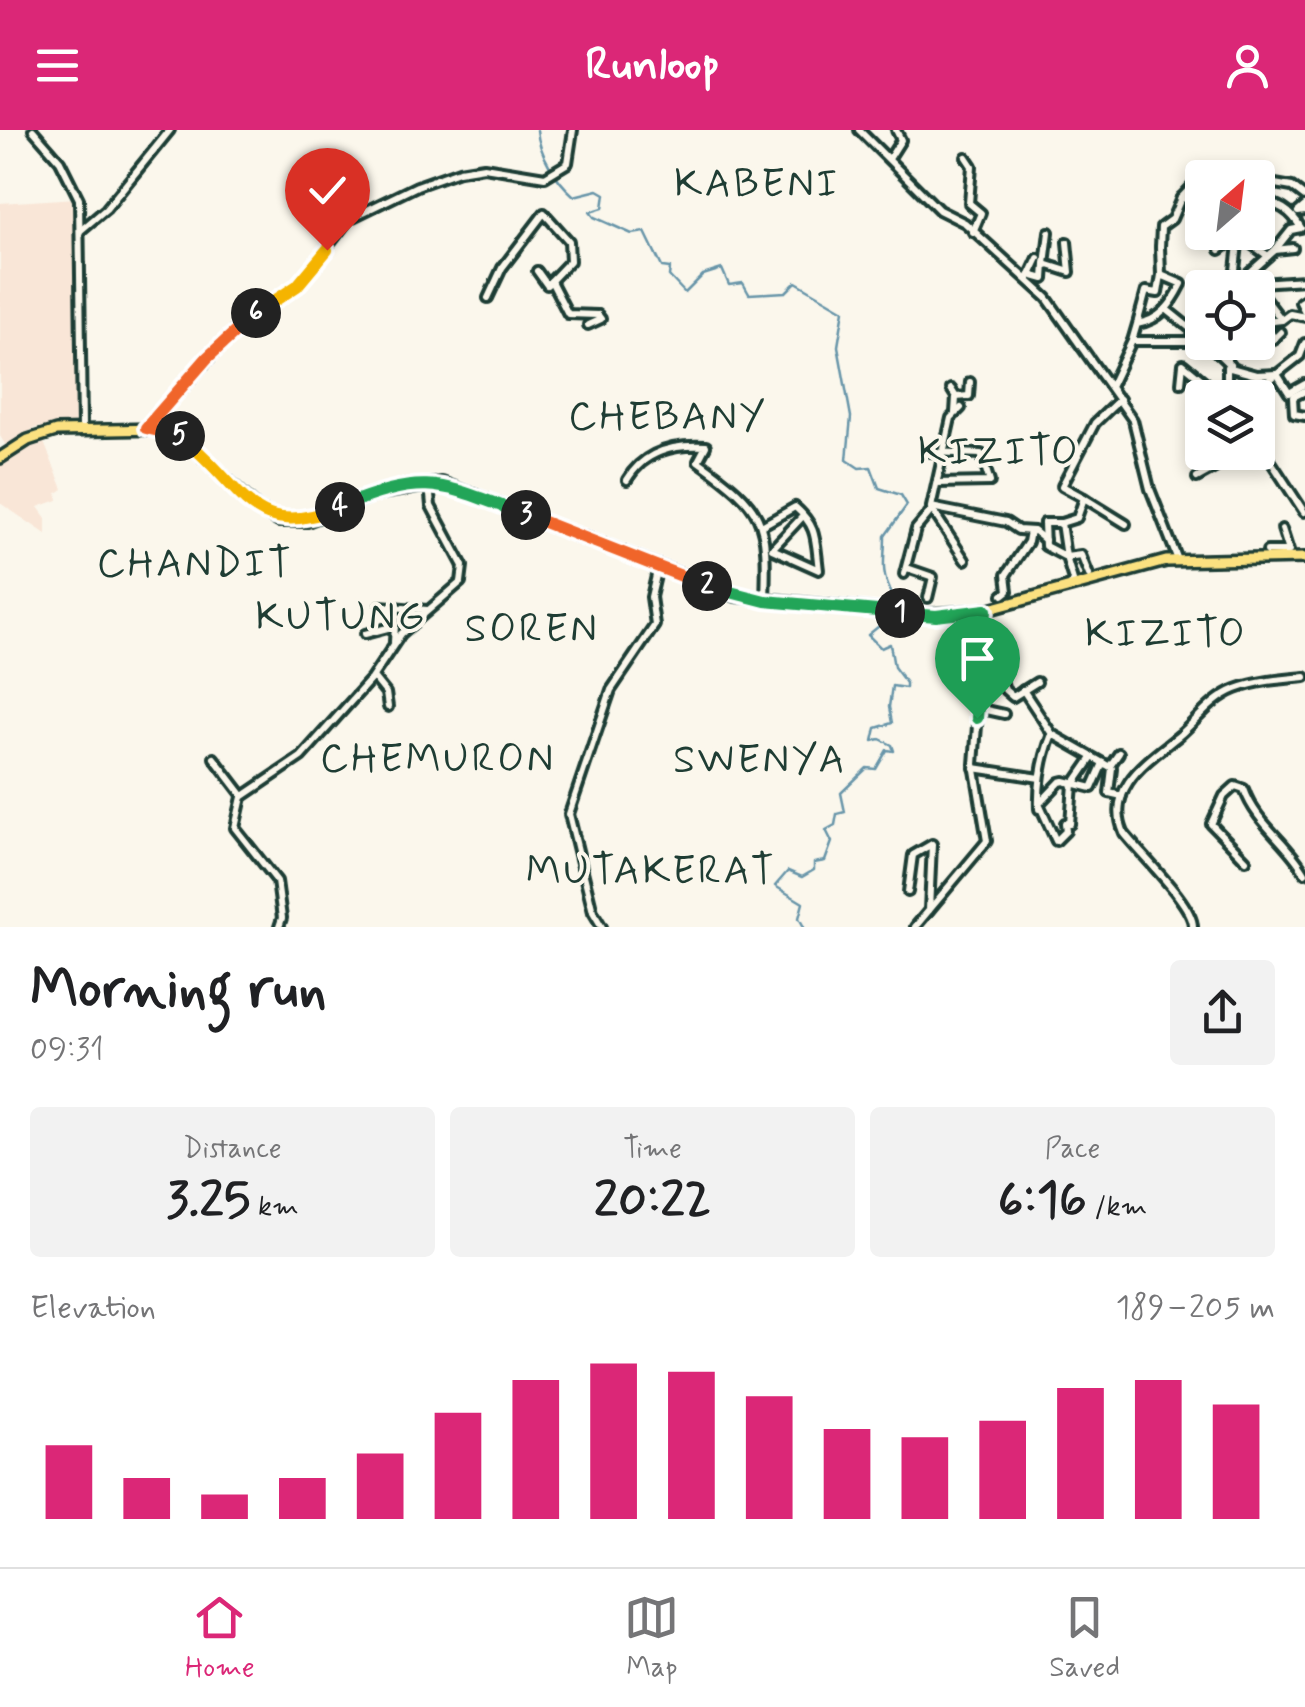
<!DOCTYPE html>
<html lang="en">
<head>
<meta charset="utf-8">
<style>
	:root { --surface:#fff; --page:#f2f2f2; --text:#202124; --muted:#757577; --line:#e0e0e0; --accent:#db2777 }
	body { margin:0; font-family:Mynerve,sans-serif; background:var(--page); color:var(--text); height:100vh; display:flex; flex-direction:column; font-size:38px; white-space:nowrap }
	* { box-sizing:border-box; margin:0 }
	p { font-size:32px; color:var(--muted) }
	.icon { flex:none; width:55px; height:55px; fill:none; stroke:currentColor; stroke-width:2; stroke-linecap:round; stroke-linejoin:round }
	.map { position:relative; height:797px; overflow:hidden }
	.details { display:flex; flex-direction:column; background:var(--surface); flex:1 }
	.details>* { flex:none }
	.needle { width:65px; rotate:28deg }
	.buttons { position:absolute; left:1185px; top:30px; display:grid; gap:20px }
	.buttons a { display:grid; place-items:center; width:90px; height:90px; border-radius:10px; background:var(--surface); box-shadow:0 5px 15px #0003; font-size:50px }
	.pin { position:absolute; display:grid; place-items:center; width:85px; height:85px; color:#fff; margin:-102px -42px; border-radius:50% 50% 50% 0; rotate:-45deg; box-shadow:0 0 10px #0007 }
	.pin .icon { rotate:45deg }
	.km { position:absolute; width:50px; height:50px; margin:-25px; border-radius:50%; background:#222; color:#fff; font-size:28px; line-height:50px; text-align:center }
	.round { display:grid; place-items:center; flex:none; width:105px; height:105px; border-radius:10px; background:var(--page) }
	.overview { display:flex; align-items:center; justify-content:space-between; height:170px; padding:0 30px }
	h1 { font-size:55px; font-weight:800; line-height:75px }
	.metrics { display:grid; grid-template-columns:repeat(3,1fr); gap:15px; height:170px; padding:10px 30px }
	.metrics div { display:grid; align-content:center; border-radius:10px; background:var(--page); text-align:center }
	.metrics b { font-size:50px; font-weight:800 }
	.metrics small { font-size:28px; font-weight:400 }
	.metrics p { font-size:28px }
	.chart { height:280px; padding:20px 30px }
	.chart p { display:flex; justify-content:space-between }
	.chart svg { width:100%; height:180px; margin-top:10px; stroke:var(--accent); stroke-width:6 }
	header { display:flex; justify-content:space-between; align-items:center; height:130px; padding:0 30px; background:var(--accent); color:#fff; font-size:45px; font-weight:800 }
	.tabs { display:flex; justify-content:space-around; align-items:center; height:140px; border-top:2px solid var(--line); background:var(--surface); font-size:28px; color:var(--muted) }
	.tabs a { display:grid; justify-items:center; gap:5px }
	.tabs .current { color:var(--accent) }
	.map>svg:first-child { display:block }
</style>
</head>
<body>
<header><svg class="icon" aria-label="menu" viewBox="0 0 24 24"><path d="M4 6h16M4 12h16M4 18h16"/></svg>Runloop<svg class="icon" aria-label="person" viewBox="0 0 24 24"><circle cx="12" cy="8" r="4"/><path d="M4 21q1-7 8-7t8 7"/></svg></header>
<div class="map">
<svg width="1305" height="797" viewBox="0 0 1305 797">
	<rect width="100%" height="100%" fill="#fbf7ec"/>
	<filter id="ink" filterUnits="userSpaceOnUse"><feTurbulence type="fractalNoise" baseFrequency=".01" numOctaves="2"/><feDisplacementMap in="SourceGraphic" scale="20" xChannelSelector="R" yChannelSelector="G"/><feConvolveMatrix kernelMatrix="1 2 1 2 8 2 1 2 1" color-interpolation-filters="sRGB"/></filter>
	<g filter="url(#ink)">
		<!-- built -->
		<g fill="#f9e6d7">
			<path d="M77,68L80,294L35,298L6,316L0,306V73Z"/>
			<path d="M43,310L63,359L57,363L58,370L38,377L46,388V404L0,373V335Z"/>
		</g>
		<g fill="none" stroke-linecap="round" stroke-linejoin="round">
			<!-- stream -->
			<g stroke="#6795a9" stroke-width="2.5">
				<path d="M537,0C539,24 556,50 574,66L598,60L605,64L603,78L590,82L594,87L632,104L645,102L662,137L670,138L669,146L685,163L703,145L722,139L729,155L743,153L749,164L786,162L796,152L844,180L838,216L851,287L847,330L859,338L871,337L879,358L901,365L907,375L885,406C885,430 880,440 891,462L887,476"/>
				<path d="M804,797L799,788L803,773L775,756L788,741L802,747L814,740V733L825,731L832,712L826,700L835,695L837,684L845,682L841,663L867,638L876,639L887,620L894,621L892,615L880,609L873,611L876,598L892,593L889,577L892,556L906,558V553L894,537L890,514L881,518L868,505L884,492L886,484"/>
			</g>
			<!-- minor casing -->
			<g stroke="#1f3d34" stroke-width="14">
				<g id="minor">
					<path d="M33,0L60,31L79,69L82,298"/>
					<path d="M859,0L939,80L965,93L1047,168L1133,290L1150,359L1178,430"/>
					<path d="M966,27L972,36L969,73L981,83L973,102"/>
					<path d="M889,29L901,10L896,0"/>
					<path d="M1258,51L1292,57L1305,67"/>
					<path d="M1181,68L1196,52L1202,54"/>
					<path d="M1258,69C1279,75 1290,79 1301,98L1291,100L1275,120"/>
					<path d="M1305,76L1298,82L1305,81"/>
					<path d="M80,101L106,79L170,0"/>
					<path d="M1160,117L1161,97L1172,89L1181,68L1188,69"/>
					<path d="M1160,117L1161,145"/>
					<path d="M1220,120L1232,111L1237,116"/>
					<path d="M1045,134L1049,102"/>
					<path d="M1235,140L1238,114L1243,108L1268,126"/>
					<path d="M1030,145L1038,128"/>
					<path d="M1027,149L1030,145L1044,149L1045,134L1070,142L1067,112"/>
					<path d="M551,151L568,184L598,185"/>
					<path d="M1212,156L1305,150"/>
					<path d="M1256,158L1246,146L1275,120L1293,118"/>
					<path d="M1258,159L1281,189"/>
					<path d="M488,168L502,138L544,83L569,111L570,131L547,155L537,141"/>
					<path d="M1305,169L1300,172L1305,182"/>
					<path d="M1166,179L1202,208"/>
					<path d="M1137,194L1146,161L1158,163L1161,145L1182,154C1172,174 1161,190 1137,194L1132,211H1202"/>
					<path d="M588,195L601,189L598,185"/>
					<path d="M1281,202L1274,209L1265,192L1282,190L1290,184L1305,187"/>
					<path d="M1206,212L1230,235"/>
					<path d="M1305,213L1300,226L1277,244L1289,263L1305,254"/>
					<path d="M1228,221L1239,212"/>
					<path d="M1227,231V212"/>
					<path d="M1181,253L1183,234L1216,261"/>
					<path d="M1111,255L1132,211"/>
					<path d="M951,259L956,267L955,283"/>
					<path d="M1305,261L1293,267L1294,284L1305,286"/>
					<path d="M956,267L969,266L970,252"/>
					<path d="M1220,268L1216,261L1227,250V237L1256,245L1277,244L1247,268"/>
					<path d="M961,278L951,288L931,377L1006,392L1018,400L1034,401L1045,410"/>
					<path d="M146,298L235,200L299,154L349,89L417,56L459,41L484,37L545,47L568,33L573,0"/>
					<path d="M1258,308L1264,325"/>
					<path d="M1258,321L1272,333L1304,382"/>
					<path d="M931,322L981,324L990,352L937,353"/>
					<path d="M1224,326L1251,322"/>
					<path d="M1197,348L1215,338L1225,322"/>
					<path d="M627,350C644,321 673,314 706,316L698,331C765,379 768,390 765,470"/>
					<path d="M1084,368L1062,356L1095,293L1120,269"/>
					<path d="M931,378L965,430"/>
					<path d="M1061,393L1077,388L1084,368L1126,394"/>
					<path d="M763,395L795,377C818,397 815,410 819,440L772,419L803,386"/>
					<path d="M1267,421H1289L1282,399"/>
					<path d="M907,438L933,447L928,468"/>
					<path d="M904,444L916,399L931,381"/>
					<path d="M1070,457L1073,450L1066,427L1045,416L1044,393H1061L1066,427L1081,425L1089,445"/>
					<path d="M1003,465L1008,461L1006,445L1028,412L1030,401"/>
					<path d="M380,476L427,480"/>
					<path d="M365,504L395,496"/>
					<path d="M394,512L395,494"/>
					<path d="M982,523L999,540L1005,560L1013,567L1037,552"/>
					<path d="M374,548L386,563L388,577"/>
					<path d="M1023,560L1052,604"/>
					<path d="M977,578L1004,584"/>
					<path d="M214,628L243,666"/>
					<path d="M1103,633L1112,638L1109,663L1122,666"/>
					<path d="M1110,636L1119,623"/>
					<path d="M974,638L1040,648"/>
					<path d="M1074,654L1092,628"/>
					<path d="M1039,679C1038,652 1042,629 1052,604L1103,633L1092,658L1064,651L1060,652L1039,674L1056,711L1066,701L1065,693L1070,694L1073,654"/>
					<path d="M1246,730L1211,694L1224,666L1235,656L1244,659C1256,694 1287,711 1305,743"/>
					<path d="M908,762L913,725L932,714L929,780"/>
					<path d="M279,797L282,788L277,751L235,698L242,667L301,627L371,549L401,504L461,452L463,436L431,376L429,354"/>
					<path d="M602,797L593,782L569,684L611,560L655,495L651,467L658,437"/>
					<path d="M915,797L987,711L974,634L986,480"/>
					<path d="M1193,797C1194,775 1140,724 1124,703C1104,656 1151,629 1181,604C1199,588 1213,568 1236,559C1257,551 1282,549 1305,547"/>
				</g>
			</g>
			<!-- major casing -->
			<g stroke="#1f3d34" stroke-width="16">
				<path id="major" d="M0,328L28,310L56,301L161,299L183,308L257,378L279,391H307L375,364L442,353L736,466L920,485L986,480L1166,431L1305,428"/>
			</g>
			<!-- minor -->
			<use href="#minor" stroke="#fbf7ec" stroke-width="6"/>
			<!-- major -->
			<use href="#major" stroke="#fbe180" stroke-width="9"/>
		</g>
	</g>
	<g fill="none" stroke-linecap="round" stroke-linejoin="round" filter="url(#ink)">
		<!-- split-1 casing -->
		<g stroke="#fff" stroke-width="20">
			<path id="split-1" d="M900,483L936,486L986,480L977,588"/>
		</g>
		<!-- split-2 casing -->
		<g stroke="#fff" stroke-width="20">
			<path id="split-2" d="M707,456L765,471L900,483"/>
		</g>
		<!-- split-3 casing -->
		<g stroke="#fff" stroke-width="20">
			<path id="split-3" d="M526,385L707,456"/>
		</g>
		<!-- split-4 casing -->
		<g stroke="#fff" stroke-width="20">
			<path id="split-4" d="M340,377C429,341 441,354 526,385"/>
		</g>
		<!-- split-5 casing -->
		<g stroke="#fff" stroke-width="20">
			<path id="split-5" d="M180,306C245,355 249,414 340,377"/>
		</g>
		<!-- split-6 casing -->
		<g stroke="#fff" stroke-width="20">
			<path id="split-6" d="M180,306L146,298L207,228L256,183"/>
		</g>
		<!-- split-7 casing -->
		<g stroke="#fff" stroke-width="20">
			<path id="split-7" d="M256,183L297,156L327,120"/>
		</g>
		<!-- split-1 -->
		<use href="#split-1" stroke="#22a559" stroke-width="12"/>
		<!-- split-2 -->
		<use href="#split-2" stroke="#22a559" stroke-width="12"/>
		<!-- split-3 -->
		<use href="#split-3" stroke="#f0652b" stroke-width="12"/>
		<!-- split-4 -->
		<use href="#split-4" stroke="#22a559" stroke-width="12"/>
		<!-- split-5 -->
		<use href="#split-5" stroke="#f5b400" stroke-width="12"/>
		<!-- split-6 -->
		<use href="#split-6" stroke="#f0652b" stroke-width="12"/>
		<!-- split-7 -->
		<use href="#split-7" stroke="#f5b400" stroke-width="12"/>
	</g>
	<g text-anchor="middle" stroke-width="8" stroke-linejoin="round" paint-order="stroke">
		<!-- quarter labels -->
		<g font-size="40" letter-spacing="2.5" fill="#1f3d34" stroke="#fbf7ec">
			<text x="757" y="66">KABENI</text>
			<text x="668" y="299">CHEBANY</text>
			<text x="999" y="334">KIZITO</text>
			<text x="195" y="446">CHANDIT</text>
			<text x="341" y="499">KUTUNG</text>
			<text x="532" y="511">SOREN</text>
			<text x="1166" y="516">KIZITO</text>
			<text x="438" y="641">CHEMURON</text>
			<text x="760" y="642">SWENYA</text>
			<text x="651" y="753">MUTAKERAT</text>
		</g>
	</g>
</svg>
<div class="buttons">
<a><svg class="needle" viewBox="-14 -14 28 28"><path d="M0-13l5 13h-10z" fill="#e53935"/><path d="M0 13l5-13h-10z" fill="#757577"/></svg></a>
<a><svg class="icon" aria-label="locate" viewBox="0 0 24 24"><circle cx="12" cy="12" r="6"/><path d="M12 2v4M12 18v4M2 12h4M18 12h4"/></svg></a>
<a><svg class="icon" aria-label="layers" viewBox="0 0 24 24"><path d="M12 4l9 5-9 5-9-5zM3 14l9 5 9-5"/></svg></a>
</div>
<div class="pin" style="left:977px;top:588px;background:#1e9e55"><svg class="icon" aria-label="arrive" viewBox="0 0 24 24"><path d="M6 21V4h12l-3 4 3 4H6"/></svg></div>
<div class="pin" style="left:327px;top:120px;background:#d93025"><svg class="icon" aria-label="check" viewBox="0 0 24 24"><path d="M5 12l5 5 9-10"/></svg></div>
<b class="km" style="left:900px;top:483px">1</b>
<b class="km" style="left:707px;top:456px">2</b>
<b class="km" style="left:526px;top:385px">3</b>
<b class="km" style="left:340px;top:377px">4</b>
<b class="km" style="left:180px;top:306px">5</b>
<b class="km" style="left:256px;top:183px">6</b>
</div>
<section class="details">
<div class="overview"><div><h1>Morning run</h1><p>09:31</p></div><a class="round"><svg class="icon" aria-label="share" viewBox="0 0 24 24"><path d="M12 15V3M7 8l5-5 5 5M5 13v7h14v-7"/></svg></a></div>
<div class="metrics">
<div><p>Distance</p><b>3.25<small> km</small></b></div>
<div><p>Time</p><b>20:22</b></div>
<div><p>Pace</p><b>6:16<small> /km</small></b></div>
</div>
<div class="chart"><p><span>Elevation</span>189–205 m</p>
<svg viewBox="0 0 160 44" preserveAspectRatio="none"><path d="M5 44V26M15 44V34M25 44V38M35 44V34M45 44V28M55 44V18M65 44V10M75 44V6M85 44V8M95 44V14M105 44V22M115 44V24M125 44V20M135 44V12M145 44V10M155 44V16"/></svg>
</div>
</section>
<nav class="tabs">
<a class="current"><svg class="icon" aria-label="home" viewBox="0 0 24 24"><path d="M3 11l9-7 9 7M6 9v11h12V9"/></svg>Home</a>
<a><svg class="icon" aria-label="map" viewBox="0 0 24 24"><path d="M3 6l6-2 6 2 6-2v14l-6 2-6-2-6 2zM9 4v14M15 6v14"/></svg>Map</a>
<a><svg class="icon" aria-label="saved" viewBox="0 0 24 24"><path d="M7 4h10v16l-5-4-5 4z"/></svg>Saved</a>
</nav>
</body>
</html>
